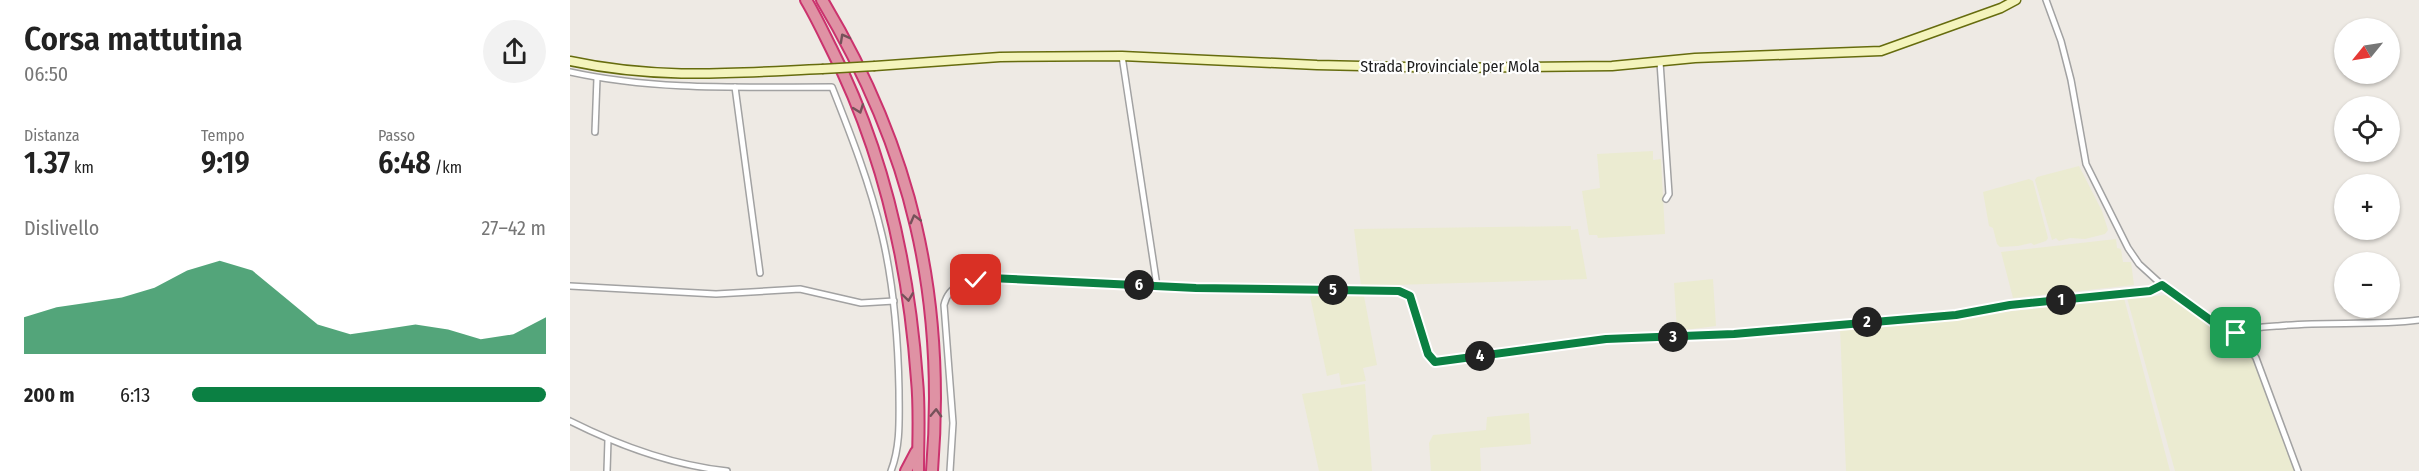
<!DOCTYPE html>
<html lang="it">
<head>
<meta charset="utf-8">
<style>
	:root { --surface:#fff; --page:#f2f2f2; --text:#222; --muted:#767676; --accent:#0b8043 }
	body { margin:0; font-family:"Fira Sans Condensed",sans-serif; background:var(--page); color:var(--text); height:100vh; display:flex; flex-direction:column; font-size:22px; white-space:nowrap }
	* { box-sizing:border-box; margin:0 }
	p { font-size:20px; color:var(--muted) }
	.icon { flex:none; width:33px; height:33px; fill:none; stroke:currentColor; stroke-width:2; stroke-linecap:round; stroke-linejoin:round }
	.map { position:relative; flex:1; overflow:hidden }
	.drawer { display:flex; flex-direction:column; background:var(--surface); width:570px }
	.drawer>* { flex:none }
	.needle { width:39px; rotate:240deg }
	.tools { position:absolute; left:1764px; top:18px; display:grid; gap:12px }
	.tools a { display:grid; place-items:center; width:66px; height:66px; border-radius:50%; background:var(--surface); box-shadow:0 2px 4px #0004; font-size:30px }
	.pin { position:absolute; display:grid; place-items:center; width:51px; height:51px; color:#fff; margin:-26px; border-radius:12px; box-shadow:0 3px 9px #0006 }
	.km { position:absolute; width:30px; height:30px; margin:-15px; border-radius:50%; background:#222; color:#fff; font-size:16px; line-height:30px; text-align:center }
	.round { display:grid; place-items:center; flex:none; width:63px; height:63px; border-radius:32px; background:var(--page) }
	.head { display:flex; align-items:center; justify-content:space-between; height:102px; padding:0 24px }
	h1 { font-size:33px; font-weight:600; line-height:45px }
	.stats { display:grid; grid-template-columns:repeat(3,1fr); gap:9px; height:102px; padding:6px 24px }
	.stats div { display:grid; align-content:center }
	.stats b { font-size:30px; font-weight:600 }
	.stats small { font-size:16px; font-weight:400 }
	.stats p { font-size:16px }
	.chart { height:168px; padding:12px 24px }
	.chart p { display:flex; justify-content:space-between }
	.chart svg { width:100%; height:108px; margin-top:6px; fill:var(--accent); opacity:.7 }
	ul { padding:0 24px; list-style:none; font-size:20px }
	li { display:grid; grid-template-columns:96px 72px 1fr; align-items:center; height:45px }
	li i { height:15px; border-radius:8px; background:var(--accent) }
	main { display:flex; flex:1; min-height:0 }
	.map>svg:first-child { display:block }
</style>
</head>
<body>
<main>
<section class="drawer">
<div class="head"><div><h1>Corsa mattutina</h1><p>06:50</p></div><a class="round"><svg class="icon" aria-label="share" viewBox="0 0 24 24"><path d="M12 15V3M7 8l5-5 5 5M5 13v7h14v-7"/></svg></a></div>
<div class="stats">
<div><p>Distanza</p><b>1.37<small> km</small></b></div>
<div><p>Tempo</p><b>9:19</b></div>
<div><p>Passo</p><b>6:48<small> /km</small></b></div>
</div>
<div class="chart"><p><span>Dislivello</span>27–42 m</p>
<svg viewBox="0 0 160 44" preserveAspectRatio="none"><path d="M0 44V29L10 25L20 23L30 21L40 17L50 10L60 6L70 10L80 21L90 32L100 36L110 34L120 32L130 34L140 38L150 36L160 29V44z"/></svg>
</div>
<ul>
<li><b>200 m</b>6:13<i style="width:100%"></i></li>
</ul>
</section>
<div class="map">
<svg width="1849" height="471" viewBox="0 0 1849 471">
	<rect width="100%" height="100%" fill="#eeeae4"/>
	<!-- farmland -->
	<g fill="#ebebd1">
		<path d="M1083,151V160L1091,159L1095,234L1028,238L1027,235H1019L1012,191L1030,188L1027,154Z"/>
		<path d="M1509,166L1532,211L1538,230L1535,234L1515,239L1500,238L1489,241L1486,238L1482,240L1465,180L1467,177Z"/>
		<path d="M1459,179L1463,181L1478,238L1476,241L1464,245L1461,243L1448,246L1430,247L1427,244L1423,228L1419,226L1413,192Z"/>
		<path d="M1001,226V230L1008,229L1017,279L791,286L784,229Z"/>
		<path d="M1546,239L1547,248L1551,249L1553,262H1561L1564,285L1443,298L1431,252Z"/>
		<path d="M1143,279L1146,326L1107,331L1104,283Z"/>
		<path d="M1598,295L1677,350L1684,359L1726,471H1605L1557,298Z"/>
		<path d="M740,296H794L807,365L793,368L796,381L771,385L769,373L757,376Z"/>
		<path d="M1554,298L1600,471H1276L1270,328L1390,317Z"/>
		<path d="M795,384L802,471H749L732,394Z"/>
		<path d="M959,413L961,444L910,448L911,471H861L859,443L863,435L916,430L917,417Z"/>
	</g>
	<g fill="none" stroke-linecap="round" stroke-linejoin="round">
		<!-- street casing -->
		<g stroke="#a2a2a2" stroke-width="8">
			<g id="street">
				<path d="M1476,0L1491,41L1501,80L1516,164L1558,248L1569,264L1592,285"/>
				<path d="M552,56L587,286"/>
				<path d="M1090,62L1099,194L1096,199"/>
				<path d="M0,72C86,91 175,87 262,87C281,135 300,184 312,235C324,286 328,337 329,390C329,417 331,445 321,471"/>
				<path d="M165,87L190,273"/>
				<path d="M25,132L27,78"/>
				<path d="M0,286L146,294L230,289L291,303L324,301"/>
				<path d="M1661,335C1675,328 1693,327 1708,326C1755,321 1802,326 1849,320"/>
				<path d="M0,421C50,446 101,465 157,471"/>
				<path d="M37,471L38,440"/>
				<path d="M380,471L383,423L374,305C379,283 400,280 420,278L626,288L829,291L840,296L858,354L865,361L1036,339L1164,334L1386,315L1440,305L1579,291L1592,285L1679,347L1686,358L1728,471"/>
			</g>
		</g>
		<!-- secondary casing -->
		<g stroke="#666c0e" stroke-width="11">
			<g id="secondary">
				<path d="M0,61C88,80 164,73 252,69"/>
				<path d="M305,66L430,57L552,56L747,65L882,68L1042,66L1125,58L1311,51L1431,8L1446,0"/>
			</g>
		</g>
		<!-- highway casing -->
		<g stroke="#cb336e" stroke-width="14">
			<g id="highway">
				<path d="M236,0C245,15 253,32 261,48C313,150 339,267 347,380C350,410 348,441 348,471"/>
				<path d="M252,0C342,150 376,296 362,471"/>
				<path d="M336,471L346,452"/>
			</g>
		</g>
		<!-- street -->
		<use href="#street" stroke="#fff" stroke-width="5"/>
		<!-- secondary -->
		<use href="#secondary" stroke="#f4f4bc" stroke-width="8"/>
		<!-- highway -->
		<use href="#highway" stroke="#df92a4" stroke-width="10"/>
		<!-- secondary-bridge casing -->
		<g stroke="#666c0e" stroke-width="11" stroke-linecap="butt">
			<path id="secondary-bridge" d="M252,69L305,66"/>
		</g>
		<!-- secondary-bridge -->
		<use href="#secondary-bridge" stroke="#f4f4bc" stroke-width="8"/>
	</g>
	<!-- one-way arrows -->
	<defs><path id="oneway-chevron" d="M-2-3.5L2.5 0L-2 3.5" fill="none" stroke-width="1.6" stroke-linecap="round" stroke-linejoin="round" transform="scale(1.5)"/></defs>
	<g stroke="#75525a">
		<use href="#oneway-chevron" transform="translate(274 38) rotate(-119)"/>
		<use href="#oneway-chevron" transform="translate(289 109) rotate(70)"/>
		<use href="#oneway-chevron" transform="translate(345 219) rotate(-105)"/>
		<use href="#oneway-chevron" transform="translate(338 297) rotate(82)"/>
		<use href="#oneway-chevron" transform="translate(366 413) rotate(-88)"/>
	</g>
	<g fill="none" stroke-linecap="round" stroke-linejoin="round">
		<!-- route casing -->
		<g stroke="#fff" stroke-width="12">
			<path id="route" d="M406,280L420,278L626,288L829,291L840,296L858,354L865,362L1036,339L1164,334L1386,315L1440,305L1580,291L1592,285L1661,335L1666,333"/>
		</g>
		<!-- route -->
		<use href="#route" stroke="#0b8043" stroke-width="8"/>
	</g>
	<g text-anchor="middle" stroke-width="4.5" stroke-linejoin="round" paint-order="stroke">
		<!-- street labels -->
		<g font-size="16" fill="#1e1e1e" stroke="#fff">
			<text x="880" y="72">Strada Provinciale per Mola</text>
		</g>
	</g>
</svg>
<div class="tools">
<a><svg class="needle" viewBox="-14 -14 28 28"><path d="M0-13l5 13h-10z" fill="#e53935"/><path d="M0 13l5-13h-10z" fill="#767676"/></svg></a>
<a><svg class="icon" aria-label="locate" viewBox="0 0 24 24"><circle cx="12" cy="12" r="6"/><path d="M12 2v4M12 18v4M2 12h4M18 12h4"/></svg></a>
<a>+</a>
<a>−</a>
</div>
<div class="pin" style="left:1666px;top:333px;background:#1e9e55"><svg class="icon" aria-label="arrive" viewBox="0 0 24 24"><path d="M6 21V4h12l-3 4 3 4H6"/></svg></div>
<div class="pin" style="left:406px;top:280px;background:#d93025"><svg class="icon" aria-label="check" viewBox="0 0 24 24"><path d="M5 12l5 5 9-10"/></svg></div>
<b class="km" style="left:1491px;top:300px">1</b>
<b class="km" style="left:1297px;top:322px">2</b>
<b class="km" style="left:1103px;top:337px">3</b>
<b class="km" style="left:910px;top:356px">4</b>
<b class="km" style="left:763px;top:290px">5</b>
<b class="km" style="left:569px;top:285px">6</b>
</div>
</main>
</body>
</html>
